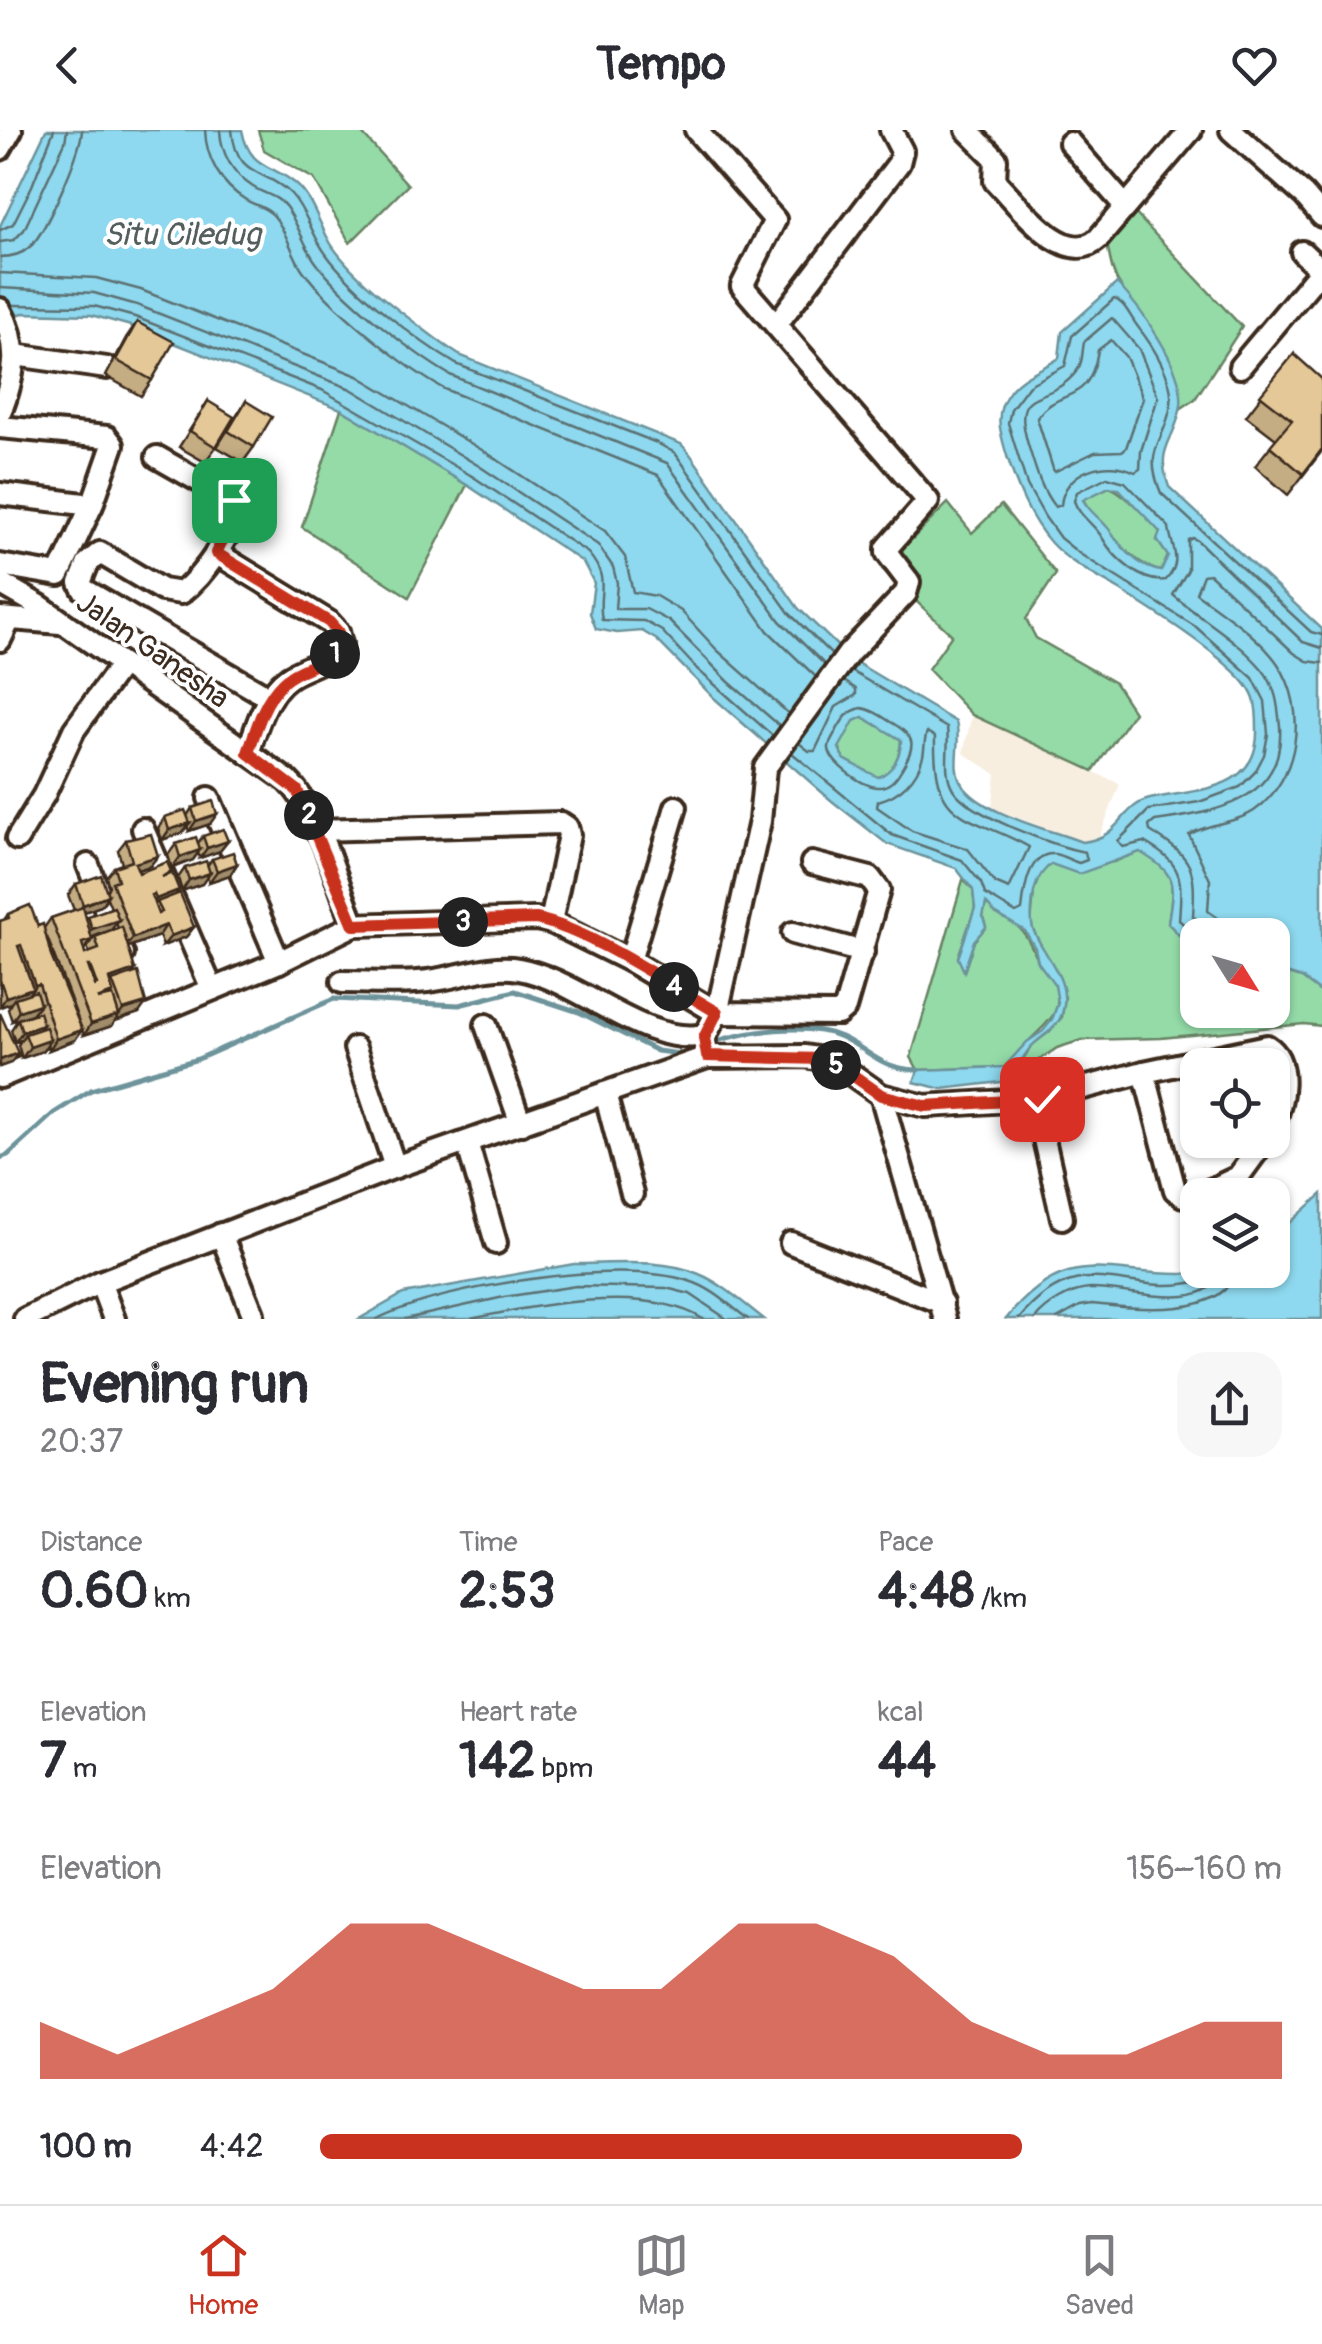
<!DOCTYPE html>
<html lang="en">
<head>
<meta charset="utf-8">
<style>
	:root { --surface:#fff; --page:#f7f7f7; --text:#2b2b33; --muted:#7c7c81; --line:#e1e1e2; --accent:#c8321e }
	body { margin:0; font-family:Pangolin,sans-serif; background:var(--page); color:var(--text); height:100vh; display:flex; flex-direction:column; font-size:38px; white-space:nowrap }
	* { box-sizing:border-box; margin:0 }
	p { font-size:32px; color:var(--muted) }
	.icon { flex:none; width:55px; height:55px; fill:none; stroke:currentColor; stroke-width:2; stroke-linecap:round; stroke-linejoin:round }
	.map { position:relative; height:1189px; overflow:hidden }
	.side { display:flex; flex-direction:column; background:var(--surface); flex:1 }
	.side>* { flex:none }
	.needle { width:65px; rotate:127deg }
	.tools { position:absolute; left:1180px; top:788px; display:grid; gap:20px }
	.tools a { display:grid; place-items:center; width:110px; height:110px; border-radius:20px; background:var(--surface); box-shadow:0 2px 8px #0004; font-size:50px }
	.pin { position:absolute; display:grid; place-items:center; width:85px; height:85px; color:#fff; margin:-42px; border-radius:20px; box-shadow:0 5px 15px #0006 }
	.km { position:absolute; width:50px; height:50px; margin:-25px; border-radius:50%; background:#222; color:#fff; font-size:28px; line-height:50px; text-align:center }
	.round { display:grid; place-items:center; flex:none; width:105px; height:105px; border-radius:30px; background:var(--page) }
	.headline { display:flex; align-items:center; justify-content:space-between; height:170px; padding:0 40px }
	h1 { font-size:55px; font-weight:800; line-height:75px }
	.figures { display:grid; grid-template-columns:repeat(3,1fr); gap:15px; height:170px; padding:10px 40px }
	.figures div { display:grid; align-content:center }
	.figures b { font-size:50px; font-weight:800 }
	.figures small { font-size:28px; font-weight:400 }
	.figures p { font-size:28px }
	.chart { height:280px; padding:20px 40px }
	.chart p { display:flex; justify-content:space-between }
	.chart svg { width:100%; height:180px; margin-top:10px; fill:var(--accent); opacity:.7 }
	ul { padding:0 40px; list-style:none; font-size:32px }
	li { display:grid; grid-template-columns:160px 120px 1fr; align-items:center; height:75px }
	li i { height:25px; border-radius:12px; background:var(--accent) }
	header { display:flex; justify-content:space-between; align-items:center; height:130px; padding:0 40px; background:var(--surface); font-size:45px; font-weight:800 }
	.tab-bar { display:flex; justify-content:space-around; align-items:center; height:140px; border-top:2px solid var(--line); background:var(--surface); font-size:28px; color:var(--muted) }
	.tab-bar a { display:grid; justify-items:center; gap:5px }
	.tab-bar .active { color:var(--accent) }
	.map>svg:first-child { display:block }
</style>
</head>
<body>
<header><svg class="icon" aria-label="back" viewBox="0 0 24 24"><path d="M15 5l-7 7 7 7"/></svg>Tempo<svg class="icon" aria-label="heart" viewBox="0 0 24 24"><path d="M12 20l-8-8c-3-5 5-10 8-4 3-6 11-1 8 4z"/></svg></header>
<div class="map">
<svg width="1322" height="1189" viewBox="0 0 1322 1189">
	<rect width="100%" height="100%" fill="#fff"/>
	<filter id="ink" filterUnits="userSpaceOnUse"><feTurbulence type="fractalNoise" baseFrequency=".01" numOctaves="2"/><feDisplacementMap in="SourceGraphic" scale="20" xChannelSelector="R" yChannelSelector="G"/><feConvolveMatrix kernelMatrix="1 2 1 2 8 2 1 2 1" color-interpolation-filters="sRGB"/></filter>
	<g filter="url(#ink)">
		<!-- built -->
		<path fill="#f7eee0" d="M972,585L1120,654L1098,710L1082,712L992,678L996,644L963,623Z"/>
		<!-- green -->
		<g fill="#94dba8" stroke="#688263" stroke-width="2.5">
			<path d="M258,0H359L408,55L350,113L314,49L264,20Z"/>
			<path d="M1133,81L1242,197L1195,269L1180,279C1183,228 1143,194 1119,154C1111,142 1109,122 1106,108Z"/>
			<path d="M341,279L467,355L409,467L302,397Z"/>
			<path d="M1109,357C1121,360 1152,391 1160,402L1157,410L1168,426L1161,441C1137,438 1094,391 1083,369Z"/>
			<path d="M948,373L972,403L1001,375L1056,444L1026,489L1036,508L1115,553L1134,582L1093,641L972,585L928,539L952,505L882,439Z"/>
			<path d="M863,587L901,609C901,625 893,642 878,648L844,629L839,617L854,590Z"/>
			<path d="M1140,721C1178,744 1174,752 1168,793L1191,818H1197L1198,880H1272L1273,839L1302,848L1322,863V896L1304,894L1161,908L1082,910L1057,918L1009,951L1032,915L1049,902L1062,887L1065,867L1031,795L1034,760L1041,742L1051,734L1114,732Z"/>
			<path d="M963,750L973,759L975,778L958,827L965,839L974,811L986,797L983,787L986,772C1015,794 1023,794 1037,829C1041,839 1051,845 1055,855C1066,884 1042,896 1026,914C1018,921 1013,930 1004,937L918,940L911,927Z"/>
		</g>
		<!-- water -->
		<g fill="#8ed9ef" stroke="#6d939b" stroke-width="2.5" fill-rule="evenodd">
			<path d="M46,0H242C250,42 275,33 299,57C315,73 320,98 333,117C358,153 408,187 443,214L459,225L681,314L690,324L798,478L852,530L956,592C962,612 950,636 962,654C979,683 1051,700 1082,712C1122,708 1120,676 1150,669C1194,659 1259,663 1257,599C1257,590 1257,578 1254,569C1248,552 1233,541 1220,529C1188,503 1155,482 1120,460C1097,446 1069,433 1051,413C1029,388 1017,357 1007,326C1000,302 993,283 1010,261C1023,244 1042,240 1059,228L1062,202L1117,153C1141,179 1185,238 1181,275C1176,312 1154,316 1169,357L1322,499V863L1302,848L1273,839L1272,805H1198L1197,818H1191L1168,793C1174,752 1178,745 1140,722L1079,744L1051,734C1040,743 1035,753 1033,768C1032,777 1030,789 1033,799C1044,827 1073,851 1062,884C1057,900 1040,906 1030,918C1022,928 1016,940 1009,951L942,959L914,952L918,940L1004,937L1027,912L1043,901L1052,890L1058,873L1055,855L1038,832L1035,818L1025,801L995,783L986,773L983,787L986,797L974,811L964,841L958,828L975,778L973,760L956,738L887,714L832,671L714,568L657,510L642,501L617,503L596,499L590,483L594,453L583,432L467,355L341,279L131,196L91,185L23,183L8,188L0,175V96ZM1109,357L1119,359L1160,402L1157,410L1168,426L1161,441C1139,438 1122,418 1111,402C1103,390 1090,383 1083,370ZM863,587L901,610C901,625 893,642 878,647L844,629L839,618L854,591Z"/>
			<path d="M1322,1064V1189H1006C1065,1117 1100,1143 1180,1144C1188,1144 1195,1141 1203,1140C1226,1138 1250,1140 1272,1140L1273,1108Z"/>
			<path d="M574,1134C614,1134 662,1128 699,1144C723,1154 743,1173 764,1189H359L403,1164Z"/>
		</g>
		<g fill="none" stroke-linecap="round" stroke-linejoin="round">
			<!-- shore -->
			<g stroke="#5c7072" stroke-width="2.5">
				<path d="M205,0C206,29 221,55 246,70C254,75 266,77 273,85C286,99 291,123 302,139C328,176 404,237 444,259L658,345L768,501L816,547"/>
				<path d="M220,0C221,24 233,44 253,57C264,64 278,66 286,77C298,93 303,114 315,131C340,166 412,223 450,245L667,333L780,491L825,535"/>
				<path d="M232,0C236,49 267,39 291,64C307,81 312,106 326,124C352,160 417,211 456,234L657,313L675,323L790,484L832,525"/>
				<path d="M0,100L13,94L32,56L54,0"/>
				<path d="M0,112L14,110L24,100L65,12L67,0"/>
				<path d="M0,127C11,127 21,125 30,117C46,102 81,22 82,0"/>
				<path d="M0,143L96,148L141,160L358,246L487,323L605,401L625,427L633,462L656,466L681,481L717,520L789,584"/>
				<path d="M0,158L94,163L137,175L351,259L479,336L598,415L613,437L617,453L615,479H646L669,491L729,552L780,596"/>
				<path d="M12,175L94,176L135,187L322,260L472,346L588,423C612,451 596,461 602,490L644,491L662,501L697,539L773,606"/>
				<path d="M1112,188L1139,219L1158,267L1141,321L1140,339L1135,342C1107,328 1064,340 1061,375L1055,377C1042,361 1036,341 1030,321C1007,250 1047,279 1076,242C1083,234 1082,222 1084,212Z"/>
				<path d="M1111,210L1126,227L1143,268L1126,318L1122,321L1095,322L1054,342L1037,288C1059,256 1089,278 1098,220Z"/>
				<path d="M1107,347L1125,352L1169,397C1171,418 1184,431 1166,450C1142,454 1114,428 1103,409C1095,394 1080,388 1074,371L1077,362Z"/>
				<path d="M861,578C871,579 880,585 889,591C916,606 917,614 901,640C896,649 889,658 877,657C862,656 831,634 829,619C828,612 835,604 838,598C845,586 848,582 861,578Z"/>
				<path d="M927,602L935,607C933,696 966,682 1029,717L1009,759L995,753L968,719L912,701L877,677L878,671C900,665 917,649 923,626C925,617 924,610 927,602Z"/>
				<path d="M799,613L809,621H815L836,577L856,565V559L844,551"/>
				<path d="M792,623L892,705L962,730L981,753L985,764L1016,783L1022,780C1024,762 1028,722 1054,724C1062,725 1072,731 1079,733L1087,730L1085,722C1056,717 969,685 953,659C942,641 950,617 947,598L851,541"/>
				<path d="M1215,805L1193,786C1196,737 1193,728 1150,701L1149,696L1155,691C1212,683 1285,672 1280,596C1278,575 1276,556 1262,539C1237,509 1202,490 1173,465L1188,440V410L1193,408L1198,411L1303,512L1322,518"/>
				<path d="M1232,805L1225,793L1208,781L1210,750L1189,705C1207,693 1235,694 1254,681C1300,649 1308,579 1278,534C1259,506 1223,483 1196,463L1203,445L1210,444L1294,523L1307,531L1322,533"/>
				<path d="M1198,808L1179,790C1182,747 1184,735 1144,712L1123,717L1118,711L1149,680L1199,672L1240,657L1255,642L1264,625L1268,604L1265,571L1253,548L1196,497L1080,424L1060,408L1045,387L1027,355L1008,293L1011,279L1029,255L1065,236L1072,206L1114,169C1125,172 1130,187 1138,197C1153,216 1174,249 1171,274C1165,314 1142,318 1161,363L1311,502L1322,505"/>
				<path d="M377,1189C443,1156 618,1128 689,1151C712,1158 729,1175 748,1189"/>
				<path d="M405,1189L504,1167L576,1156L666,1158L690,1164L727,1189"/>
				<path d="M470,1189C534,1176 646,1153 703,1189"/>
				<path d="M1019,1189C1083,1111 1130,1172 1202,1150L1207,1140"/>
				<path d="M1035,1189C1047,1174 1071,1160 1090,1159C1123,1157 1210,1187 1220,1140"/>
				<path d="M1057,1189L1080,1176L1092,1174C1134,1179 1227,1189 1235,1140"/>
			</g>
			<!-- stream -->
			<g stroke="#6d939b" stroke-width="5">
				<path d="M711,913C744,901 807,892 841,907C873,922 878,938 918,940"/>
				<path d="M0,1028L8,1025L54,983L91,960L198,929L334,869L459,875L515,861L579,882L657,921L680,924L700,917"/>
			</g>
			<!-- minor casing -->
			<g stroke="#3b2a1e" stroke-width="28">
				<g id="minor">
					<path d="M696,0L775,90L742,156L928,371L887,418V423L909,452L906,463L849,523L765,638L760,691L717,883L704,908L707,927"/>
					<path d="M967,0L996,29L995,51C1018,74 1065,139 1098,109L1191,0"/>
					<path d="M1231,0L1304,65L1322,86"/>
					<path d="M1070,13L1125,76"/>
					<path d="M0,19L11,0"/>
					<path d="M1302,122L1322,141"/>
					<path d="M0,179C20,215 15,246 0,283"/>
					<path d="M776,195L899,33L902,21L891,0"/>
					<path d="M15,225L107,238"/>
					<path d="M1240,237L1321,140"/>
					<path d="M0,297L107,307L113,315L92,375L59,445L0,435"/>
					<path d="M157,327L236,372C239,399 201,448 181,463L162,460L100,423L88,433L80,453L83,459L270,568"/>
					<path d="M0,364L92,375"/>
					<path d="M216,423L329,492L338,502L341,514C329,534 307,535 289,547C265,564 256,597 248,623"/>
					<path d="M0,453L40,476L288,651C319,682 337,753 354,795"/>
					<path d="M0,488L60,493"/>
					<path d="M0,510L10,489"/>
					<path d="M209,668L279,832"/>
					<path d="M143,699L212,859"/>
					<path d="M316,700L561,693L567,697L569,705L551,792"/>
					<path d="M17,709L44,665L74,600L122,534"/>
					<path d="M88,735L123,824"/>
					<path d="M793,803L863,822"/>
					<path d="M630,831L676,677"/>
					<path d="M342,852C373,852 404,855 435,850C462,846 491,834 519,839C581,850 642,917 706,905"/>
					<path d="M486,895L521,994"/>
					<path d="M355,918L395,1037"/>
					<path d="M1144,942L1175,1060L1183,1066H1198"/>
					<path d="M0,947L279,832L354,795L536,789L551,792L630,831L717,883L838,884L845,878L879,760L870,748L812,733"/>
					<path d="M605,963L632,1064"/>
					<path d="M881,965L945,1189"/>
					<path d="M1035,970L1062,1088"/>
					<path d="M467,1012L496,1113"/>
					<path d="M1200,1065L1238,1047L1265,1010"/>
					<path d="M221,1104L253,1184"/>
					<path d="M791,1113L942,1173"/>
					<path d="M100,1152L114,1189"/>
					<path d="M25,1189L100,1152L395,1037L707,927L804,926L823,929L844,939L881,965L925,976L1042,969L1144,942L1267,916C1291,931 1283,974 1272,996"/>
				</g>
			</g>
			<!-- minor -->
			<use href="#minor" stroke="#fff" stroke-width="20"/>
		</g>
		<!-- wall -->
		<g fill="#c4ac83" stroke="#3b2a1e" stroke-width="2.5" fill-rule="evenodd">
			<path d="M137,192L152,250L141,266L106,246L126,208Z"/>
			<path d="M1294,224L1322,321L1288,365L1255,336L1276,309L1246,286Z"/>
			<path d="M208,271L216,317L205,332L179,317Z"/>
			<path d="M246,271L254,317L243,332L217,317Z"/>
			<path d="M192,678L210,694L189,701L187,696L182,703L162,710L158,698L165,687L187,686Z"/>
			<path d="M203,706L228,711L220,721L200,728L198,723L193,730L172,738L168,725L176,714L198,713Z"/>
			<path d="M126,710L150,736L138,740L139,743L169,745L179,760L176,765L194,797L186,807L163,816L159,806L128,817L135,840L132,844L139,883L115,891L112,896L84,905L47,807L75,910L49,920L47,914L43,921L22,928L18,915L21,910L15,912L11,900L18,889L12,891L8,879L11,873L0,877V791L4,790L8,784L44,798L51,788L74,780L68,765L76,754L107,760L109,756L106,747L114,737L122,734L118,720ZM107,768L111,778L86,788L84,782L101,776ZM116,793L118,798L95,807L87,817L89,822L85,824L84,820L92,807L111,800Z"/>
			<path d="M212,729L237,734L230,745L209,752L207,746L202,754L182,761L178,748L185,738L207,736Z"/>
		</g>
		<!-- shaded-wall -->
		<g fill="#a08c6a" stroke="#3b2a1e" stroke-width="2.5">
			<path d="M217,684L210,694L189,701L196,691Z"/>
			<path d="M190,693L182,703L162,710L169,700Z"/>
			<path d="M228,711L220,721L200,728L207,718Z"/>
			<path d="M200,720L193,730L172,738L180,727Z"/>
			<path d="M158,726L150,736L128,743L135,733Z"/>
			<path d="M237,734L230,745L209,752L217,741Z"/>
			<path d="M210,743L202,754L182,761L189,750Z"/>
			<path d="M179,760L172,770L157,772L153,777L148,779L156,769Z"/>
			<path d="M108,765L101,776L76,785L83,775Z"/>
			<path d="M119,790L111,800L85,810L92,799Z"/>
			<path d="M166,795L159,806L125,818L133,808Z"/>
			<path d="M194,797L186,807L163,816L171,806Z"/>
			<path d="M135,840L128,851H112L107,858L109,849Z"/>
			<path d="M33,858L26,868H15L11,873L0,877L6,867Z"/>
			<path d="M146,873L139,883L115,891L123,880Z"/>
			<path d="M40,874L32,884L12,891L19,881Z"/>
			<path d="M119,885L112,896L84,905L91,894Z"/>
			<path d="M43,895L36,905L25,904L21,910L15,912L22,902Z"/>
			<path d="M82,900L75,910L49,920L56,909Z"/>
			<path d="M50,910L43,921L22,928L30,917Z"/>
			<path d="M18,923L11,933L0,937V930Z"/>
		</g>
		<!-- building -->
		<g fill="#e4c898" stroke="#3b2a1e" stroke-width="2.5" fill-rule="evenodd">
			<path d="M137,192L174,212L152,250L116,230Z"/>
			<path d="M1294,224L1322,249V319L1303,344L1270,316L1292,290L1260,265Z"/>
			<path d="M208,271L234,287L216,317L190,301Z"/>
			<path d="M246,271L272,287L254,317L228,301Z"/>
			<path d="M213,671L217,684L196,691L192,678Z"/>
			<path d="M185,680L190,693L169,700L165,687Z"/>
			<path d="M223,699L228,711L207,718L203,706Z"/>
			<path d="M151,704L158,726L135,733L139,743L167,732L171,741L162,747L172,743L179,760L156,769L154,764L151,765L158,784L162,782L157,772L180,763L194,797L171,806L166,795L133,808L112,752L118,750L114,737L132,731L126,710Z"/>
			<path d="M196,707L200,720L180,727L176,714Z"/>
			<path d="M233,722L237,734L217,741L212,729Z"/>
			<path d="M206,731L210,743L189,750L185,738Z"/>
			<path d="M101,745L108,765L83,775L76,754Z"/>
			<path d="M30,775L38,796L43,794L51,826L82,900L56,909L39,854L35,855L21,815L18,816L33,858L6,867L0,850V791L9,788L8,784Z"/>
			<path d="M83,777L92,810L82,813L85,824L99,819L95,807L122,797L135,840L109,849L113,863L97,869L113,866L119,885L91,894L51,788ZM88,836H90L97,855L95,856Z"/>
			<path d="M114,777L119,790L92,799L88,786Z"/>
			<path d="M138,842L146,873L123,880L112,851Z"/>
			<path d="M36,861L40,874L19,881L15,868Z"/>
			<path d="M39,882L43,895L22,902L18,889Z"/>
			<path d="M0,883L18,923L0,930Z"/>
			<path d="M46,897L50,910L30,917L25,904Z"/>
		</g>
	</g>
	<g fill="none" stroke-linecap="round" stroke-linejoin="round" filter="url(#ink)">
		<!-- route casing -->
		<g stroke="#fff" stroke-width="20">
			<path id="route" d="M234,370L237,380L216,423L329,492L338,502L341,514C328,536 301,535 283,552C264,570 256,599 248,623L297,660L354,795L536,789C590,800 668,854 717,882L704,908L707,926L822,929L844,939L881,965L925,976L1042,969"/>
		</g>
		<!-- route -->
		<use href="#route" stroke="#c8321e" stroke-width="12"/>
	</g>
	<g text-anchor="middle" stroke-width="8" stroke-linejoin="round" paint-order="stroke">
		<!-- street labels -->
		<g font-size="30" fill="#3b2a1e" stroke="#fff">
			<text transform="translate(153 520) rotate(35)" y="10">Jalan Ganesha</text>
		</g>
		<!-- water labels -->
		<g font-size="32" font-style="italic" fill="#545f5d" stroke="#fff">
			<text x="182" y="115">Situ Ciledug</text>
		</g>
	</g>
</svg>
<div class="tools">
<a><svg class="needle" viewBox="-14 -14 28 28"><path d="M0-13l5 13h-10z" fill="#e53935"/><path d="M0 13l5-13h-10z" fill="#7c7c81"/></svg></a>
<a><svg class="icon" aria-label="locate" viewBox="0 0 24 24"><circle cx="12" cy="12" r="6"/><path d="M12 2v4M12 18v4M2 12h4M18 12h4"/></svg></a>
<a><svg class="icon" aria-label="layers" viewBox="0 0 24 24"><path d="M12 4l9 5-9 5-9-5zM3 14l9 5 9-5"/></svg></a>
</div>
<div class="pin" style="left:234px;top:370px;background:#1e9e55"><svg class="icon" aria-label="arrive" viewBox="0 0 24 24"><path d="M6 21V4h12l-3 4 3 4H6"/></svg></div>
<div class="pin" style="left:1042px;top:969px;background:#d93025"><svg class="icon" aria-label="check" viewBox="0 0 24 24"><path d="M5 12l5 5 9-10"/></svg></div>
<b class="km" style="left:335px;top:524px">1</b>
<b class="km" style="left:309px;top:685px">2</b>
<b class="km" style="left:463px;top:792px">3</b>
<b class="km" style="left:674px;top:857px">4</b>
<b class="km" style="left:836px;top:935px">5</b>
</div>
<section class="side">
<div class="headline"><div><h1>Evening run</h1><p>20:37</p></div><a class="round"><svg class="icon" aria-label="share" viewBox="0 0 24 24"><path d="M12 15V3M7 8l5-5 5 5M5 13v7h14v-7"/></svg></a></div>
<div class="figures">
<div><p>Distance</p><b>0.60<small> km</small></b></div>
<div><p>Time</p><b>2:53</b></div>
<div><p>Pace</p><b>4:48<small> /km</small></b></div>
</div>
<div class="figures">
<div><p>Elevation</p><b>7<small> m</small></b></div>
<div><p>Heart rate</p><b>142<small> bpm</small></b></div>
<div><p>kcal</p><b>44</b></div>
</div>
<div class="chart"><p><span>Elevation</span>156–160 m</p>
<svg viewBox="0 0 160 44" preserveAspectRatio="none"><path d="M0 44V30L10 38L20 30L30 22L40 6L50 6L60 14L70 22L80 22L90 6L100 6L110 14L120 30L130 38L140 38L150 30L160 30V44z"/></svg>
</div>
<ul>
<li><b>100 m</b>4:42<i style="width:73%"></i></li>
</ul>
</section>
<nav class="tab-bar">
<a class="active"><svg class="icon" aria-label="home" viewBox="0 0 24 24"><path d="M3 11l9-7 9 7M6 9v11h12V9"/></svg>Home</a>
<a><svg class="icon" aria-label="map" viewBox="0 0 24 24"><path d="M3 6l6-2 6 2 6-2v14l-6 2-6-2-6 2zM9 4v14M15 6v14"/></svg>Map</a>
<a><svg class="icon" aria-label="saved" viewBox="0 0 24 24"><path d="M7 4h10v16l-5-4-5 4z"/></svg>Saved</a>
</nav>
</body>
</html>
